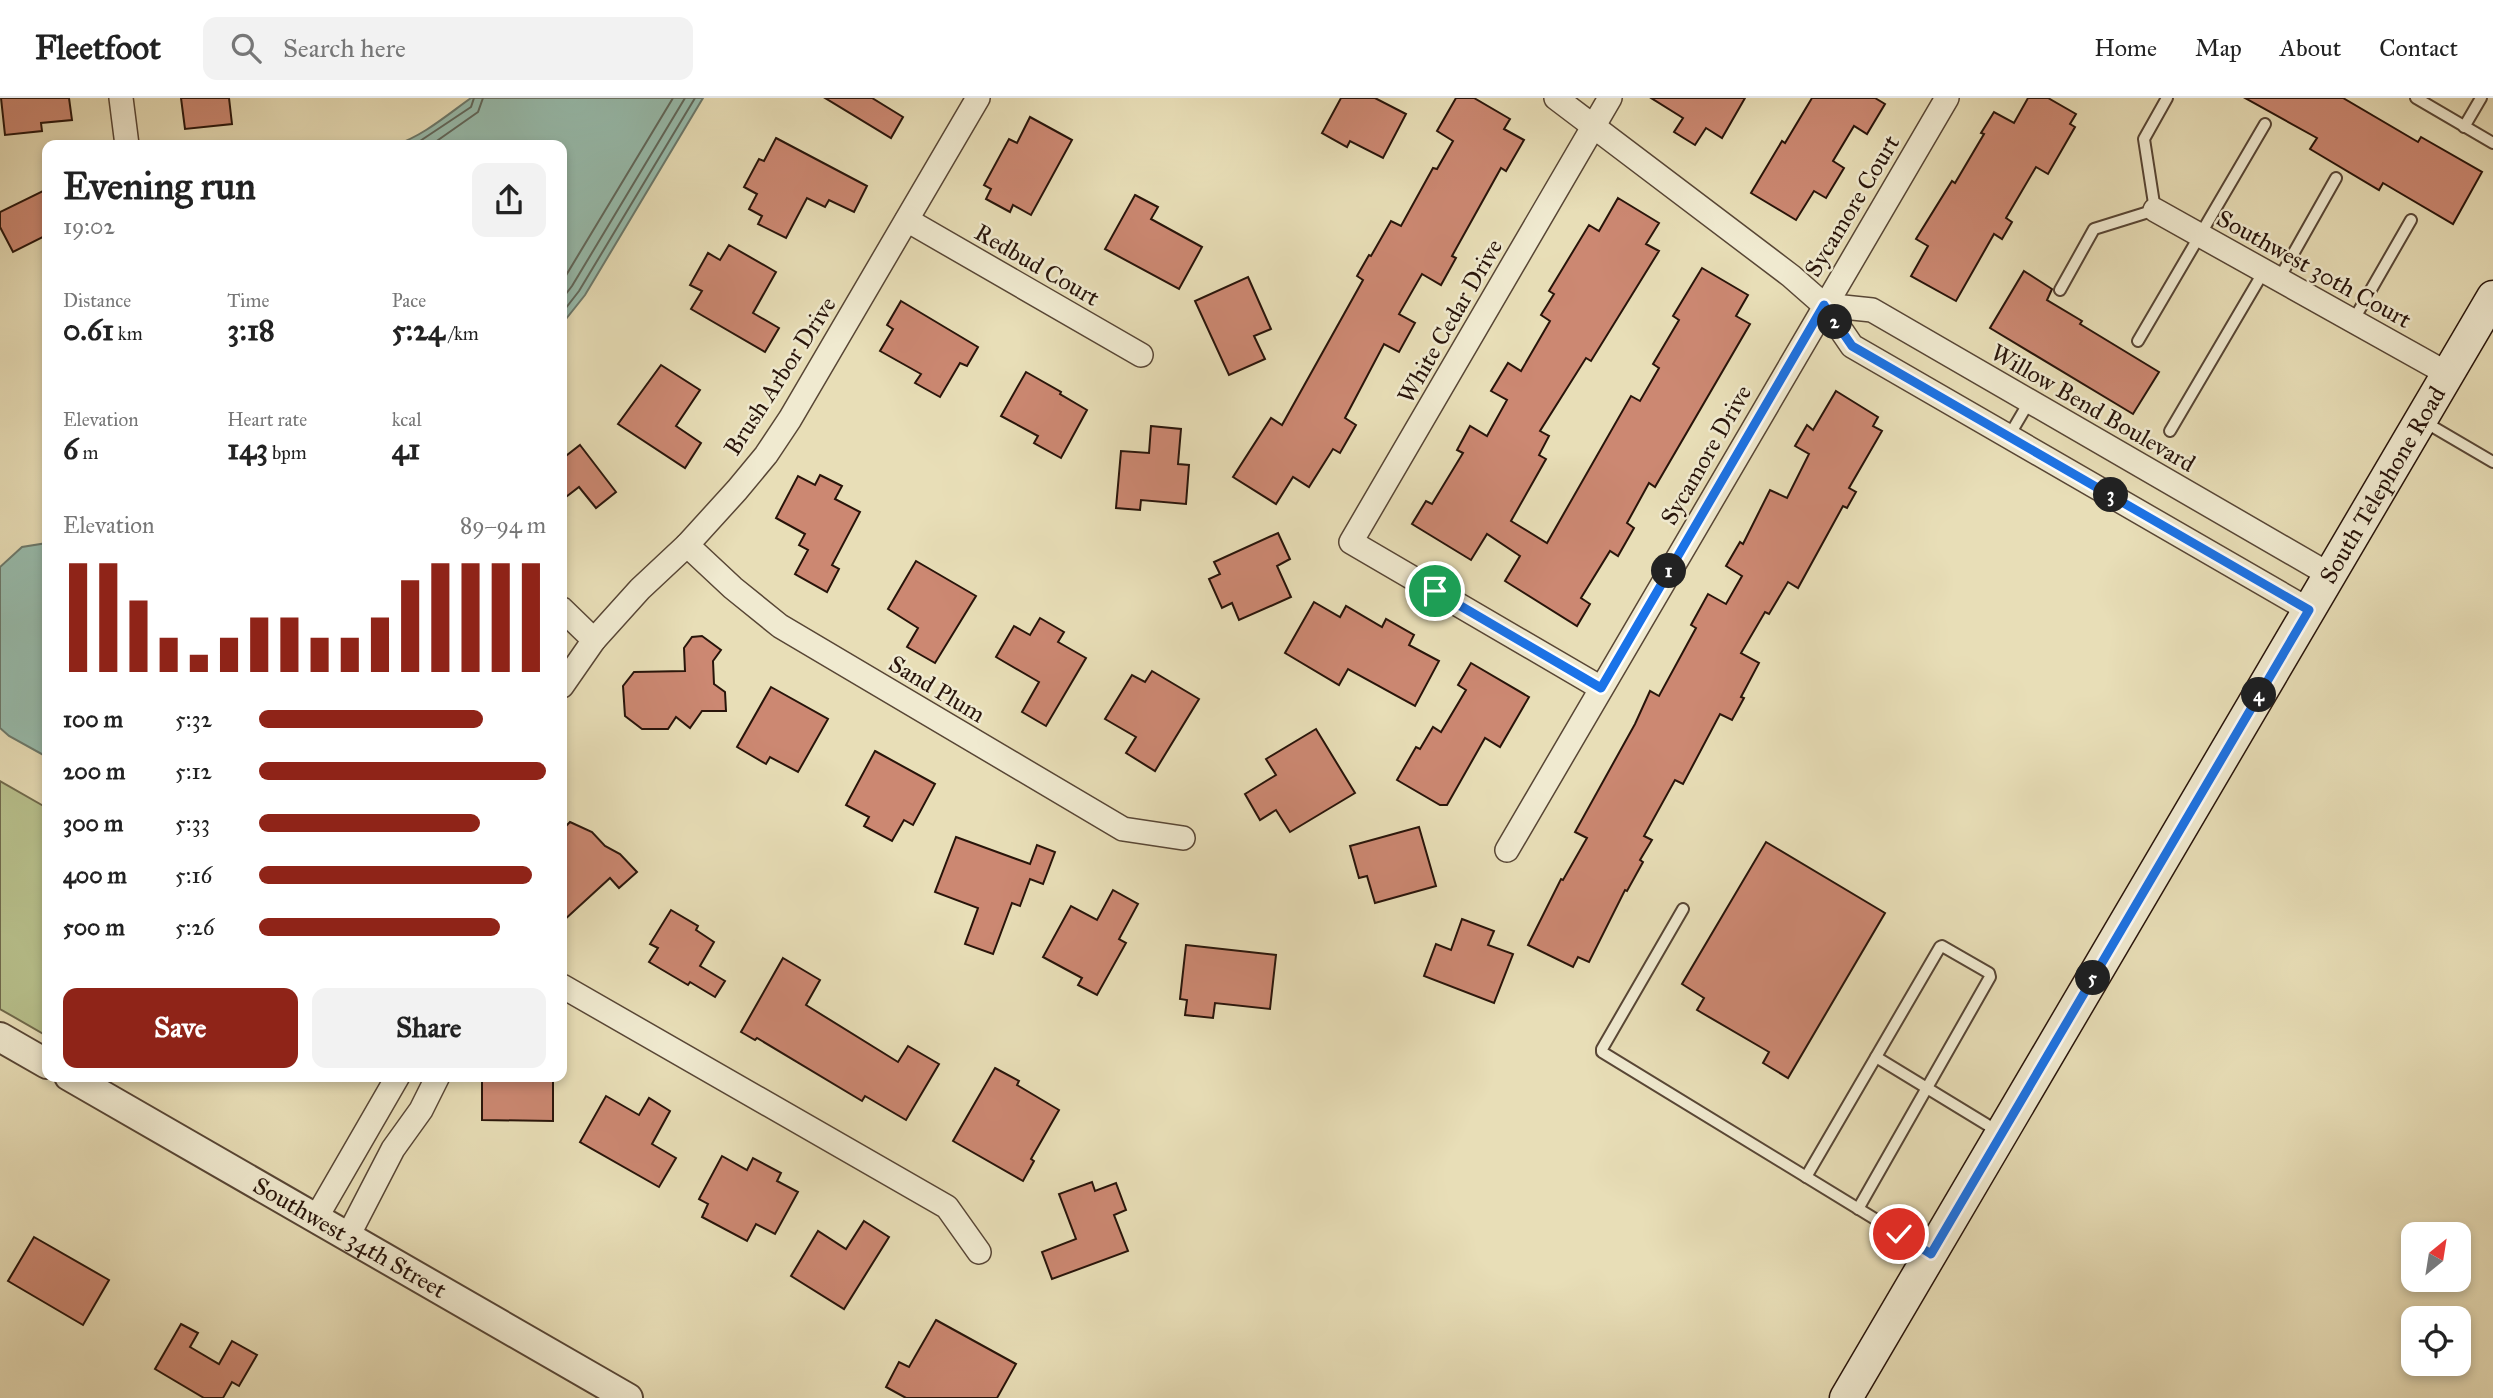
<!DOCTYPE html>
<html lang="en">
<head>
<meta charset="utf-8">
<style>
	:root { --surface:#fff; --page:#f2f2f2; --text:#222; --muted:#767676; --line:#e0e0e0; --accent:#8f2418 }
	body { margin:0; font-family:"IM FELL Great Primer",serif; background:var(--page); color:var(--text); height:100vh; display:flex; flex-direction:column; font-size:26px; white-space:nowrap }
	* { box-sizing:border-box; margin:0 }
	p { font-size:23px; color:var(--muted) }
	.icon { flex:none; width:38px; height:38px; fill:none; stroke:currentColor; stroke-width:2; stroke-linecap:round; stroke-linejoin:round }
	.map { position:relative; flex:1; overflow:hidden }
	.details { position:absolute; left:42px; top:42px; width:525px; height:942px; display:flex; flex-direction:column; background:var(--surface); border-radius:14px; box-shadow:0 4px 10px #0003 }
	.details>* { flex:none }
	.needle { width:46px; rotate:30deg }
	.buttons { position:absolute; left:2401px; top:1124px; display:grid; gap:14px }
	.buttons a { display:grid; place-items:center; width:70px; height:70px; border-radius:14px; background:var(--surface); box-shadow:0 4px 10px #0003; font-size:35px }
	.pin { position:absolute; display:grid; place-items:center; width:60px; height:60px; color:#fff; margin:-30px; border:4px solid #fff; border-radius:50%; box-shadow:0 2px 7px #0007 }
	.km { position:absolute; width:35px; height:35px; margin:-18px; border-radius:50%; background:#222; color:#fff; font-size:19px; line-height:35px; text-align:center }
	.round { display:grid; place-items:center; flex:none; width:74px; height:74px; border-radius:14px; background:var(--page) }
	.summary { display:flex; align-items:center; justify-content:space-between; height:119px; padding:0 21px }
	h1 { font-size:38px; font-weight:700; line-height:52px }
	.metrics { display:grid; grid-template-columns:repeat(3,1fr); gap:10px; height:119px; padding:7px 21px }
	.metrics div { display:grid; align-content:center }
	.metrics b { font-size:30px; font-weight:700 }
	.metrics small { font-size:19px; font-weight:400 }
	.metrics p { font-size:19px }
	.chart { height:196px; padding:14px 21px }
	.chart p { display:flex; justify-content:space-between }
	.chart svg { width:100%; height:126px; margin-top:7px; stroke:var(--accent); stroke-width:6 }
	.cta { display:flex; gap:14px; margin-top:auto; padding:14px 21px }
	.cta a { flex:1; height:80px; border-radius:14px; background:var(--accent); color:#fff; font-size:28px; font-weight:700; line-height:80px; text-align:center }
	.cta a+a { background:var(--page); color:var(--text) }
	ul { padding:0 21px; list-style:none; font-size:23px }
	li { display:grid; grid-template-columns:112px 84px 1fr; align-items:center; height:52px }
	li i { height:18px; border-radius:9px; background:var(--accent) }
	header { display:flex; align-items:center; gap:42px; box-sizing:border-box; height:98px; padding:0 35px; background:var(--surface); border-bottom:2px solid var(--line) }
	header strong { font-size:33px }
	nav { display:flex; gap:38px; margin-inline-start:auto; font-size:24px }
	.search { width:490px; height:63px; background:var(--page); display:flex; align-items:center; gap:18px; box-sizing:border-box; padding:0 24px; border-radius:14px; color:var(--muted); font-size:26px }
	.map>svg:first-child { display:block }
</style>
</head>
<body>
<header>
<strong>Fleetfoot</strong>
<div class="search"><svg class="icon" aria-label="search" viewBox="0 0 24 24"><circle cx="10" cy="10" r="6"/><path d="M15 15l6 6"/></svg>Search here</div>
<nav><a>Home</a><a>Map</a><a>About</a><a>Contact</a></nav>
</header>
<div class="map">
<svg width="2493" height="1300" viewBox="0 0 2493 1300">
	<rect width="100%" height="100%" fill="#e8deb7"/>
	<filter id="stains"><feTurbulence type="fractalNoise" baseFrequency=".00286" numOctaves="4"/><feColorMatrix values="0 0 0 0 .2 0 0 0 0 .09 0 0 0 0 .02 0 0 0 .5 -.17"/></filter>
	<radialGradient id="worn" r=".72"><stop offset=".6" stop-color="#630" stop-opacity="0"/><stop offset="1" stop-color="#630" stop-opacity=".3"/></radialGradient>
	<!-- green -->
	<path fill="#b8c18d" stroke="#706a4c" stroke-width="2" d="M0,683L47,710V938L0,911Z"/>
	<!-- water -->
	<g fill="#97bcad" stroke="#6b796c" stroke-width="2">
		<path d="M471,0H703L585,197L562,226V47H395C423,38 447,17 471,0Z"/>
		<path d="M47,445V659L9,638L0,630V469L22,449Z"/>
	</g>
	<g fill="none" stroke-linecap="round" stroke-linejoin="round">
		<!-- shore -->
		<g stroke="#60685c" stroke-width="2">
			<path d="M414,47L471,9L474,0"/>
			<path d="M431,47L478,14L483,0"/>
			<path d="M562,184L673,0"/>
			<path d="M562,201L572,188L685,0"/>
			<path d="M562,215L579,193L695,0"/>
		</g>
	</g>
	<!-- building -->
	<g fill="#cc8872" stroke="#28140a" stroke-width="2">
		<path d="M1,0H69L72,22L41,25L42,33L5,37Z"/>
		<path d="M181,0H229L232,26L185,31Z"/>
		<path d="M825,0H872L903,19L891,40Z"/>
		<path d="M1341,0H1375L1406,16L1383,60L1350,43L1347,49L1322,35Z"/>
		<path d="M1456,0H1474L1510,21L1504,31L1524,42L1506,73L1501,70L1452,158L1456,160L1441,187L1422,176L1399,216L1415,225L1399,254L1384,246L1345,320L1356,327L1340,355L1333,351L1309,389L1293,379L1276,406L1233,379L1271,320L1282,327L1363,182L1357,178L1369,157L1371,158L1391,123L1401,128L1433,70L1437,71L1453,43L1437,33Z"/>
		<path d="M1651,0H1745L1722,40L1706,30L1695,47L1674,34L1683,20Z"/>
		<path d="M1812,0H1875L1885,6L1867,36L1854,28L1833,63L1844,70L1826,100L1814,93L1796,122L1751,95L1782,43L1785,45Z"/>
		<path d="M2028,0H2048L2076,16L2070,26L2075,29L2048,76L2036,69L2006,120L2012,124L2002,141L1994,136L1956,203L1911,178L1928,148L1916,141L1952,83L1955,85L1984,36L1981,35L1994,14L2014,25Z"/>
		<path d="M2245,0H2343L2418,44L2421,39L2482,74L2453,126L2383,85L2379,92L2310,51L2317,40Z"/>
		<path d="M1030,19L1072,42L1031,117L1013,107L1010,114L986,101L991,91L984,87L1009,41L1017,45Z"/>
		<path d="M776,40L867,88L854,114L829,102L825,109L807,100L786,140L758,126L762,118L749,111L757,96L744,89L759,61L764,63Z"/>
		<path d="M47,91V137L13,154L0,129V114Z"/>
		<path d="M1135,97L1158,109L1151,121L1202,149L1179,191L1105,151Z"/>
		<path d="M1618,100L1659,125L1646,146L1659,153L1591,263L1586,260L1540,333L1549,338L1539,357L1546,361L1511,423L1547,445L1631,298L1640,303L1659,270L1653,266L1679,222L1673,218L1702,170L1748,197L1736,218L1750,226L1655,389L1649,385L1627,425L1634,430L1618,458L1610,453L1581,500L1590,506L1577,528L1505,483L1520,458L1487,436L1471,462L1412,426L1426,403L1432,406L1463,355L1457,352L1470,328L1487,338L1507,302L1491,293L1508,265L1521,273L1550,223L1541,217L1554,196L1549,193L1589,127L1599,133Z"/>
		<path d="M729,147L776,174L753,215L779,230L765,254L691,211L702,193L690,187L708,155L720,162Z"/>
		<path d="M2024,173L2052,191L2047,202L2082,223L2080,226L2159,274L2133,316L1990,230Z"/>
		<path d="M1248,179L1271,231L1254,238L1265,261L1229,277L1195,203Z"/>
		<path d="M901,203L978,249L967,268L960,265L940,299L915,285L921,276L880,253L893,231L887,227Z"/>
		<path d="M661,267L700,292L676,328L701,345L685,370L618,326Z"/>
		<path d="M1026,274L1061,294L1060,296L1087,312L1061,360L1034,345L1038,338L1001,318Z"/>
		<path d="M1836,293L1878,319L1873,328L1882,333L1849,390L1856,394L1847,410L1843,408L1798,490L1788,484L1769,516L1765,514L1741,555L1759,565L1741,599L1744,600L1732,622L1720,616L1683,686L1675,682L1644,738L1652,742L1640,762L1643,764L1627,793L1625,792L1589,864L1578,859L1573,869L1528,847L1561,781L1563,782L1587,740L1575,734L1635,626L1650,593L1659,598L1696,530L1691,527L1708,496L1726,506L1742,478L1726,468L1740,444L1743,446L1770,392L1787,400L1809,356L1795,348L1807,327L1813,332Z"/>
		<path d="M1151,328L1181,331L1178,366L1189,367L1186,406L1141,402L1140,412L1116,410L1121,353L1149,355Z"/>
		<path d="M580,347L616,394L596,410L579,389L562,402V361Z"/>
		<path d="M820,377L842,388L835,401L860,414L832,467L839,471L827,494L795,476L808,452L799,447L805,436L776,420L798,378L815,387Z"/>
		<path d="M1278,435L1290,461L1277,468L1291,499L1239,522L1232,505L1222,510L1209,481L1220,476L1214,464Z"/>
		<path d="M916,463L976,498L935,565L907,549L918,530L888,511Z"/>
		<path d="M1314,504L1340,519L1346,508L1382,529L1386,521L1414,537L1409,547L1439,563L1415,608L1348,571L1339,587L1285,555Z"/>
		<path d="M1040,520L1064,534L1058,544L1086,560L1046,628L1022,614L1039,584L996,559L1014,528L1030,537Z"/>
		<path d="M702,538L721,552L713,563L714,586L725,594L726,613H702L690,630L676,619L668,631H642L625,618L623,588L634,574L685,573L684,550L692,539Z"/>
		<path d="M1471,565L1529,599L1500,649L1485,640L1447,707H1440L1397,682L1416,649L1420,651L1433,629L1441,634L1466,592L1458,587Z"/>
		<path d="M1152,573L1199,601L1155,673L1126,655L1136,639L1105,621L1132,577L1145,584Z"/>
		<path d="M771,589L828,621L798,674L770,659L766,666L737,649Z"/>
		<path d="M1316,631L1355,695L1290,734L1276,712L1260,722L1245,696L1276,677L1266,661Z"/>
		<path d="M875,653L935,686L913,727L904,722L892,743L864,728L869,719L846,707Z"/>
		<path d="M570,724L592,734L605,748L620,756L637,774L619,790L610,780L562,824V732Z"/>
		<path d="M1419,729L1436,788L1375,805L1367,778L1359,780L1350,748Z"/>
		<path d="M956,739L1030,766L1037,747L1055,754L1043,786L1030,781L1020,808L1012,805L993,856L965,846L978,810L935,794Z"/>
		<path d="M1766,744L1885,815L1788,980L1763,965L1769,954L1697,912L1704,900L1682,886Z"/>
		<path d="M1113,792L1138,806L1119,841L1126,845L1097,897L1078,887L1082,880L1043,859L1071,808L1097,822Z"/>
		<path d="M671,812L698,828L696,832L714,844L700,868L725,883L715,899L690,884L688,887L649,864L658,850L650,846Z"/>
		<path d="M1462,821L1494,833L1488,847L1513,856L1494,905L1424,878L1436,846L1451,852Z"/>
		<path d="M1186,847L1276,857L1270,911L1215,905L1213,920L1185,917L1187,902L1180,901Z"/>
		<path d="M783,860L820,882L806,907L898,964L908,948L939,966L906,1022L865,998L862,1003L757,940L755,942L741,934Z"/>
		<path d="M995,970L1019,983L1017,987L1059,1012L1031,1061L1034,1063L1023,1083L953,1043Z"/>
		<path d="M482,978H553V1023L482,1022Z"/>
		<path d="M606,998L639,1017L649,1000L670,1013L652,1046L676,1060L659,1089L580,1044Z"/>
		<path d="M722,1058L747,1072L753,1060L781,1075L777,1083L798,1094L775,1136L756,1126L747,1143L702,1119L708,1106L699,1101Z"/>
		<path d="M1092,1084L1095,1093L1116,1085L1126,1112L1114,1117L1128,1153L1052,1181L1042,1154L1076,1141L1059,1096Z"/>
		<path d="M864,1123L889,1139L844,1211L791,1178L818,1133L846,1151Z"/>
		<path d="M34,1139L109,1182L83,1227L8,1183Z"/>
		<path d="M936,1222L1016,1266L997,1300H906L886,1289L899,1264L909,1269Z"/>
		<path d="M181,1226L198,1235L190,1249L219,1266L232,1243L257,1257L239,1288L232,1284L223,1300H204L155,1271Z"/>
	</g>
	<g fill="none" stroke-linecap="round" stroke-linejoin="round">
		<!-- service casing -->
		<g stroke="#584635" stroke-width="14">
			<g id="service">
				<path d="M2416,0L2493,45"/>
				<path d="M2464,29L2481,0"/>
				<path d="M2279,181L2336,80"/>
				<path d="M2060,192L2094,131L2155,112L2144,41L2167,0"/>
				<path d="M2353,223L2411,122"/>
				<path d="M2138,243L2265,26"/>
				<path d="M2423,323L2493,364"/>
				<path d="M2170,333L2264,173"/>
				<path d="M2009,338L2029,304"/>
				<path d="M1683,811L1602,951V954L1929,1154"/>
				<path d="M1876,959L1999,1034"/>
				<path d="M1806,1079L1940,849L1942,848L1989,875L1990,879L1858,1111"/>
			</g>
		</g>
		<!-- minor casing -->
		<g stroke="#584635" stroke-width="26">
			<g id="minor">
				<path d="M121,0L127,47"/>
				<path d="M1556,0L1791,178L1824,207L1852,248L2309,512"/>
				<path d="M2155,112L2448,276"/>
				<path d="M907,122L1141,257"/>
				<path d="M1824,207L1872,212L2330,477"/>
				<path d="M687,447L733,490L780,528L1123,731L1183,740"/>
				<path d="M562,511L594,542"/>
				<path d="M562,588L594,542L640,491L687,447L737,392L766,357L790,321L978,0"/>
				<path d="M1601,590L1351,444L1610,0"/>
				<path d="M1507,752L1947,0"/>
				<path d="M562,888L947,1109L979,1154"/>
				<path d="M316,1120L398,978"/>
				<path d="M348,1138L393,1051L421,1012L438,978"/>
			</g>
		</g>
		<!-- tertiary casing -->
		<g stroke="#584635" stroke-width="32">
			<g id="tertiary">
				<path d="M0,939L47,966"/>
				<path id="s1" d="M69,978L628,1300"/>
			</g>
		</g>
		<!-- secondary casing -->
		<g stroke="#28140a" stroke-width="35">
			<g id="secondary">
				<path id="s2" d="M1846,1300L2493,199"/>
			</g>
		</g>
		<!-- service -->
		<use href="#service" stroke="#f0ead0" stroke-width="10"/>
		<!-- minor -->
		<use href="#minor" stroke="#f0ead0" stroke-width="23"/>
		<!-- tertiary -->
		<use href="#tertiary" stroke="#f0ead0" stroke-width="28"/>
		<!-- secondary -->
		<use href="#secondary" stroke="#f0ead0" stroke-width="32"/>
	</g>
	<g fill="none" stroke-linecap="round" stroke-linejoin="round">
		<!-- route casing -->
		<g stroke="#fff" stroke-width="14">
			<path id="route" d="M1435,493L1601,590L1824,207L1852,248L2309,512L1931,1156L1899,1136"/>
		</g>
		<!-- route -->
		<use href="#route" stroke="#1a73e8" stroke-width="9"/>
	</g>
	<g text-anchor="middle" stroke-width="5" stroke-linejoin="round" paint-order="stroke">
		<!-- street labels -->
		<g font-size="24" fill="#28140a" stroke="#f0ead0">
			<text transform="translate(1852 108) rotate(-59)" y="8">Sycamore Court</text>
			<text transform="translate(1037 167) rotate(30)" y="8">Redbud Court</text>
			<text transform="translate(2314 171) rotate(29)" y="8">Southwest 30th Court</text>
			<text transform="translate(1450 223) rotate(-60)" y="8">White Cedar Drive</text>
			<text transform="translate(780 278) rotate(-57)" y="8">Brush Arbor Drive</text>
			<text transform="translate(2093 310) rotate(30)" y="8">Willow Bend Boulevard</text>
			<text transform="translate(1706 357) rotate(-60)" y="8">Sycamore Drive</text>
			<text dy="8" stroke="none"><textPath href="#s2" startOffset="1059">South Telephone Road</textPath></text>
			<text transform="translate(937 591) rotate(31)" y="8">Sand Plum</text>
			<text dy="8" stroke="none"><textPath href="#s1" startOffset="324">Southwest 34th Street</textPath></text>
		</g>
	</g>
	<rect width="100%" height="100%" filter="url(#stains)"/>
	<rect width="100%" height="100%" fill="url(#worn)"/>
</svg>
<div class="buttons">
<a><svg class="needle" viewBox="-14 -14 28 28"><path d="M0-13l5 13h-10z" fill="#e53935"/><path d="M0 13l5-13h-10z" fill="#767676"/></svg></a>
<a><svg class="icon" aria-label="locate" viewBox="0 0 24 24"><circle cx="12" cy="12" r="6"/><path d="M12 2v4M12 18v4M2 12h4M18 12h4"/></svg></a>
</div>
<div class="pin" style="left:1435px;top:493px;background:#1e9e55"><svg class="icon" aria-label="arrive" viewBox="0 0 24 24"><path d="M6 21V4h12l-3 4 3 4H6"/></svg></div>
<div class="pin" style="left:1899px;top:1136px;background:#d93025"><svg class="icon" aria-label="check" viewBox="0 0 24 24"><path d="M5 12l5 5 9-10"/></svg></div>
<b class="km" style="left:1669px;top:473px">1</b>
<b class="km" style="left:1835px;top:224px">2</b>
<b class="km" style="left:2111px;top:397px">3</b>
<b class="km" style="left:2259px;top:597px">4</b>
<b class="km" style="left:2093px;top:880px">5</b>
<section class="details">
<div class="summary"><div><h1>Evening run</h1><p>19:02</p></div><a class="round"><svg class="icon" aria-label="share" viewBox="0 0 24 24"><path d="M12 15V3M7 8l5-5 5 5M5 13v7h14v-7"/></svg></a></div>
<div class="metrics">
<div><p>Distance</p><b>0.61<small> km</small></b></div>
<div><p>Time</p><b>3:18</b></div>
<div><p>Pace</p><b>5:24<small> /km</small></b></div>
</div>
<div class="metrics">
<div><p>Elevation</p><b>6<small> m</small></b></div>
<div><p>Heart rate</p><b>143<small> bpm</small></b></div>
<div><p>kcal</p><b>41</b></div>
</div>
<div class="chart"><p><span>Elevation</span>89–94 m</p>
<svg viewBox="0 0 160 44" preserveAspectRatio="none"><path d="M5 44V6M15 44V6M25 44V19M35 44V32M45 44V38M55 44V32M65 44V25M75 44V25M85 44V32M95 44V32M105 44V25M115 44V12M125 44V6M135 44V6M145 44V6M155 44V6"/></svg>
</div>
<ul>
<li><b>100 m</b>5:32<i style="width:78%"></i></li>
<li><b>200 m</b>5:12<i style="width:100%"></i></li>
<li><b>300 m</b>5:33<i style="width:77%"></i></li>
<li><b>400 m</b>5:16<i style="width:95%"></i></li>
<li><b>500 m</b>5:26<i style="width:84%"></i></li>
</ul>
<div class="cta"><a>Save</a><a>Share</a></div>
</section>
</div>
</body>
</html>
